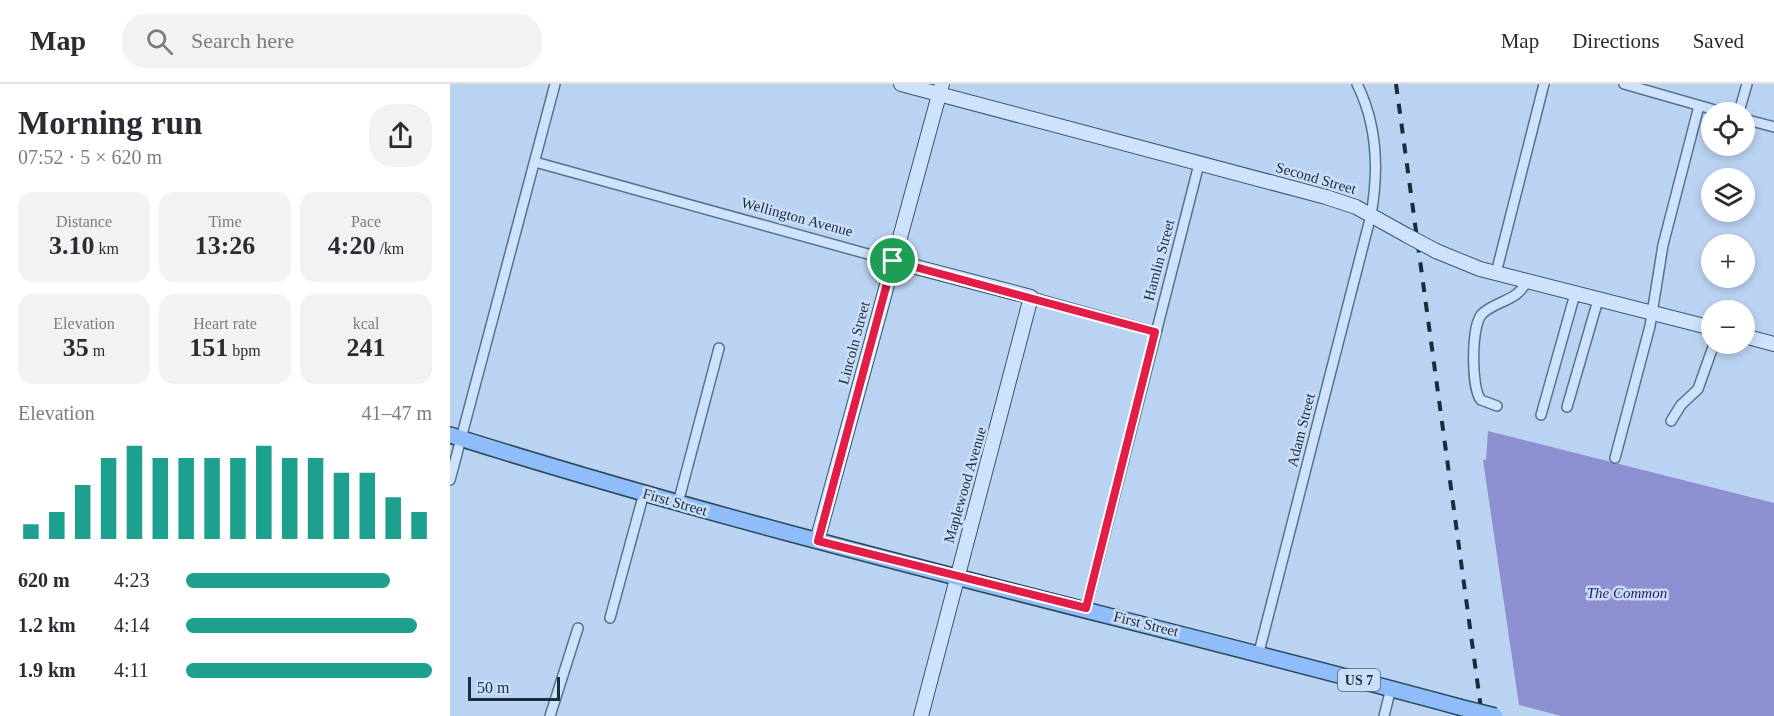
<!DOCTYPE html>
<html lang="en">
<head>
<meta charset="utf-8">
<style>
	:root { --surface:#fff; --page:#f2f2f3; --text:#2b2b33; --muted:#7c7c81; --line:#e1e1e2; --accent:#1da08e }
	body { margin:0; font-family:"Times New Roman",serif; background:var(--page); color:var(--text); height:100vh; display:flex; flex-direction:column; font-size:22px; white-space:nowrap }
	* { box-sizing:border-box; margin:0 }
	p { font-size:20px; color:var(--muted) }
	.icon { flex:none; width:33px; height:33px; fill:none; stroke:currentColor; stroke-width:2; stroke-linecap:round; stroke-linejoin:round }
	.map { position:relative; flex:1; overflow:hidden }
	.panel { display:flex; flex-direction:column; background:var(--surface); width:450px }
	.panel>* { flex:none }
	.buttons { position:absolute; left:1251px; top:18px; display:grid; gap:12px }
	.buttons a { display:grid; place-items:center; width:54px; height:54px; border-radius:50%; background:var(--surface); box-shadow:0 3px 9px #0003; font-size:30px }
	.scale { position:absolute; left:18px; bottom:15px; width:92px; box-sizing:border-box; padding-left:6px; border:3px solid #1a2d38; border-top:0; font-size:16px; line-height:21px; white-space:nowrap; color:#1a2d38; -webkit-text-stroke:4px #cbdef9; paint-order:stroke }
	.pin { position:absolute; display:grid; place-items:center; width:51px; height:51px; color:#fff; margin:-26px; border:3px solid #fff; border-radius:50%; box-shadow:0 2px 6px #0007 }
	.round { display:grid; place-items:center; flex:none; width:63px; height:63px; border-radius:24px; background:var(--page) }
	.summary { display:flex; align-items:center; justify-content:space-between; height:102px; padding:0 18px }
	h1 { font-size:33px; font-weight:700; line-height:45px }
	.figures { display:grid; grid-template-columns:repeat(3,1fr); gap:9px; height:102px; padding:6px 18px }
	.figures div { display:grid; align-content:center; border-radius:15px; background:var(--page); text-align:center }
	.figures b { font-size:26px; font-weight:700 }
	.figures small { font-size:16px; font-weight:400 }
	.figures p { font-size:16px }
	.chart { height:168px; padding:12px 18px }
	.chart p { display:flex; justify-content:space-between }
	.chart svg { width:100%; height:108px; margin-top:6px; stroke:var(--accent); stroke-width:6 }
	ul { padding:0 18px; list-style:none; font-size:20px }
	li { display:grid; grid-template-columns:96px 72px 1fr; align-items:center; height:45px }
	li i { height:15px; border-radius:8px; background:var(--accent) }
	header { display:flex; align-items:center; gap:36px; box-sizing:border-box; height:84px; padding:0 30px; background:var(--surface); border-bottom:2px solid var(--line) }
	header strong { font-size:28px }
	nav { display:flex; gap:33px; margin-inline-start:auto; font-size:21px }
	.search { width:420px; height:54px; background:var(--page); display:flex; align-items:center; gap:15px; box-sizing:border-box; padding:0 21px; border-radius:24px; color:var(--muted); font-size:22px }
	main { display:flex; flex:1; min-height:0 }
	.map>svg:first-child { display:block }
</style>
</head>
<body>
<header>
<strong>Map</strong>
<div class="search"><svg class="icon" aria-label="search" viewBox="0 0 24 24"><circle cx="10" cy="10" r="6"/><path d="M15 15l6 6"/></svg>Search here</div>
<nav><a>Map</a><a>Directions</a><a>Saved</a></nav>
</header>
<main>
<section class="panel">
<div class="summary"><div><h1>Morning run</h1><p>07:52 · 5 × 620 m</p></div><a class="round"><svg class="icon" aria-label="share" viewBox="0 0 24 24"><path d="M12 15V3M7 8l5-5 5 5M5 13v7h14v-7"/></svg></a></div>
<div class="figures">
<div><p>Distance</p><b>3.10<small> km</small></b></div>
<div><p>Time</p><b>13:26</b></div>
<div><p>Pace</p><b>4:20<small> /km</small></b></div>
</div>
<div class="figures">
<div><p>Elevation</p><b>35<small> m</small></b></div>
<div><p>Heart rate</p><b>151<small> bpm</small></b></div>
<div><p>kcal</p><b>241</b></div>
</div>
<div class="chart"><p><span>Elevation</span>41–47 m</p>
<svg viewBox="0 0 160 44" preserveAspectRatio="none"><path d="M5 44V38M15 44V33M25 44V22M35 44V11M45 44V6M55 44V11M65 44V11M75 44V11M85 44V11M95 44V6M105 44V11M115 44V11M125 44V17M135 44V17M145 44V27M155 44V33"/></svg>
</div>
<ul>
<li><b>620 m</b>4:23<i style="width:83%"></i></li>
<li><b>1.2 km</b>4:14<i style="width:94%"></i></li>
<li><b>1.9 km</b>4:11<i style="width:100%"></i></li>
</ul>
</section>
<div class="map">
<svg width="1324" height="632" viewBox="0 0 1324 632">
	<rect width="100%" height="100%" fill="#bbd3f2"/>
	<!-- green -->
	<path fill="#8e8fd1" d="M1038,347L1324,419V632H1111L1069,621L1033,376H1036Z"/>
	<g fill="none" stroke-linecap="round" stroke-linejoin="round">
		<!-- street casing -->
		<g stroke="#53748b" stroke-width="12">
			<g id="street">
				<path d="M1174,0L1272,28"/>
				<path d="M1289,28L1297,0"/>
				<path d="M1294,35L1324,43"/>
				<path d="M85,78L443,177"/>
				<path d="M1046,189L1094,0"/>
				<path d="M581,213L705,248"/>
				<path d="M1047,322L1031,316C1021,305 1021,241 1032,230C1045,217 1068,217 1076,198"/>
				<path d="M1117,323L1148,216"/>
				<path d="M1091,331L1125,210"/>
				<path d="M1221,337L1231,321L1248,305L1264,260"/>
				<path d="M1165,374L1200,242L1213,161L1249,22"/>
				<path d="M0,396L105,0"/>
				<path d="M228,419L269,264"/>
				<path d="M636,524L749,80"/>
				<path d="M160,534L194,409"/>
				<path d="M809,568L921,131C929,86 928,42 907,0"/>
				<path d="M100,632L128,544"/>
				<path d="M934,632L941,604"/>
			</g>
		</g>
		<!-- secondary casing -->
		<g stroke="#37586c" stroke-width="16">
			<g id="secondary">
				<path d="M451,0L876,113L906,123L958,152"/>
				<path d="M986,167L1030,185L1262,244"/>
				<path d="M443,177L581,213L471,632"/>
				<path d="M1294,252L1324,260"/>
				<path d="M367,457L492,0"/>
			</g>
		</g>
		<!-- primary casing -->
		<g stroke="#294858" stroke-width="18">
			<path id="primary" d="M0,351C332,456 673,532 1009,623"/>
		</g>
		<!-- street -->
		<use href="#street" stroke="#cfe2fc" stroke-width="9"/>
		<!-- secondary -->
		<use href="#secondary" stroke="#cfe2fc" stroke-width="14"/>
		<!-- primary -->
		<use href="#primary" stroke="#8ebdfa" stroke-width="15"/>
		<!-- rail -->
		<path stroke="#1a2d38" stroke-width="4" stroke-dasharray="10 10" stroke-linecap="butt" d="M946,0L1032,632"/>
		<!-- secondary-bridge casing -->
		<g stroke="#37586c" stroke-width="16" stroke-linecap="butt">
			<path id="secondary-bridge" d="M958,152L986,167"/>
		</g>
		<!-- primary-bridge casing -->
		<g stroke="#294858" stroke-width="18" stroke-linecap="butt">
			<path id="primary-bridge" d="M1009,623L1045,632"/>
		</g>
		<!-- secondary-bridge -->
		<use href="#secondary-bridge" stroke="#cfe2fc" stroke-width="14"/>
		<!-- primary-bridge -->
		<use href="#primary-bridge" stroke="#8ebdfa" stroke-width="15"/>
	</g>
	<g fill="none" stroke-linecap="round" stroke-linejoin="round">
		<!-- route casing -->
		<g stroke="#fff" stroke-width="12">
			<path id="route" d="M443,177L705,248L636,524L368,457Z"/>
		</g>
		<!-- route -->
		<use href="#route" stroke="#e11d48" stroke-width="8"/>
	</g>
	<g text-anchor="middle" stroke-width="5" stroke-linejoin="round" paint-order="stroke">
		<!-- shield labels -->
		<rect fill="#cbdef9" stroke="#4f6272" stroke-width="1.5" x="888" y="585" width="42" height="22" rx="4.5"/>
		<g font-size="14" font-weight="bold" fill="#1a2d38">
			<text x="909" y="601">US 7</text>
		</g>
		<!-- street labels -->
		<g font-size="15" fill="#1a2d38" stroke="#cbdef9">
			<text transform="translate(866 94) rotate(16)" y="5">Second Street</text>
			<text transform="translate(347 133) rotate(15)" y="5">Wellington Avenue</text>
			<text transform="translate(709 176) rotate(-75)" y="5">Hamlin Street</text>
			<text transform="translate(404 259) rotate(-75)" y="5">Lincoln Street</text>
			<text transform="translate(851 346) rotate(-76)" y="5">Adam Street</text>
			<text transform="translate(515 401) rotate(-74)" y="5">Maplewood Avenue</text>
			<text transform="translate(225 418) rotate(16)" y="5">First Street</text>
			<text transform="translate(696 540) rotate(14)" y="5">First Street</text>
		</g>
		<!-- park labels -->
		<g font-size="15" font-style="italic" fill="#251e57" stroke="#cbdef9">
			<text x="1177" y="514">The Common</text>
		</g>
	</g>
</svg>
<div class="buttons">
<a><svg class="icon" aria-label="locate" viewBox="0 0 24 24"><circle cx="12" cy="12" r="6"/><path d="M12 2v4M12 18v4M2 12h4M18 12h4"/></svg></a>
<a><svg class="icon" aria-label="layers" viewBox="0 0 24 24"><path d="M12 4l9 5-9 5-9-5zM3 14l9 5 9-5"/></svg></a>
<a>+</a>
<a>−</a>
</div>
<div class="scale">50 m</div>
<div class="pin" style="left:443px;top:177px;background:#1e9e55"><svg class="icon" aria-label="arrive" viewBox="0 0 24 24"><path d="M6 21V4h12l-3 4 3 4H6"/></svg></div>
</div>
</main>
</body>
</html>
